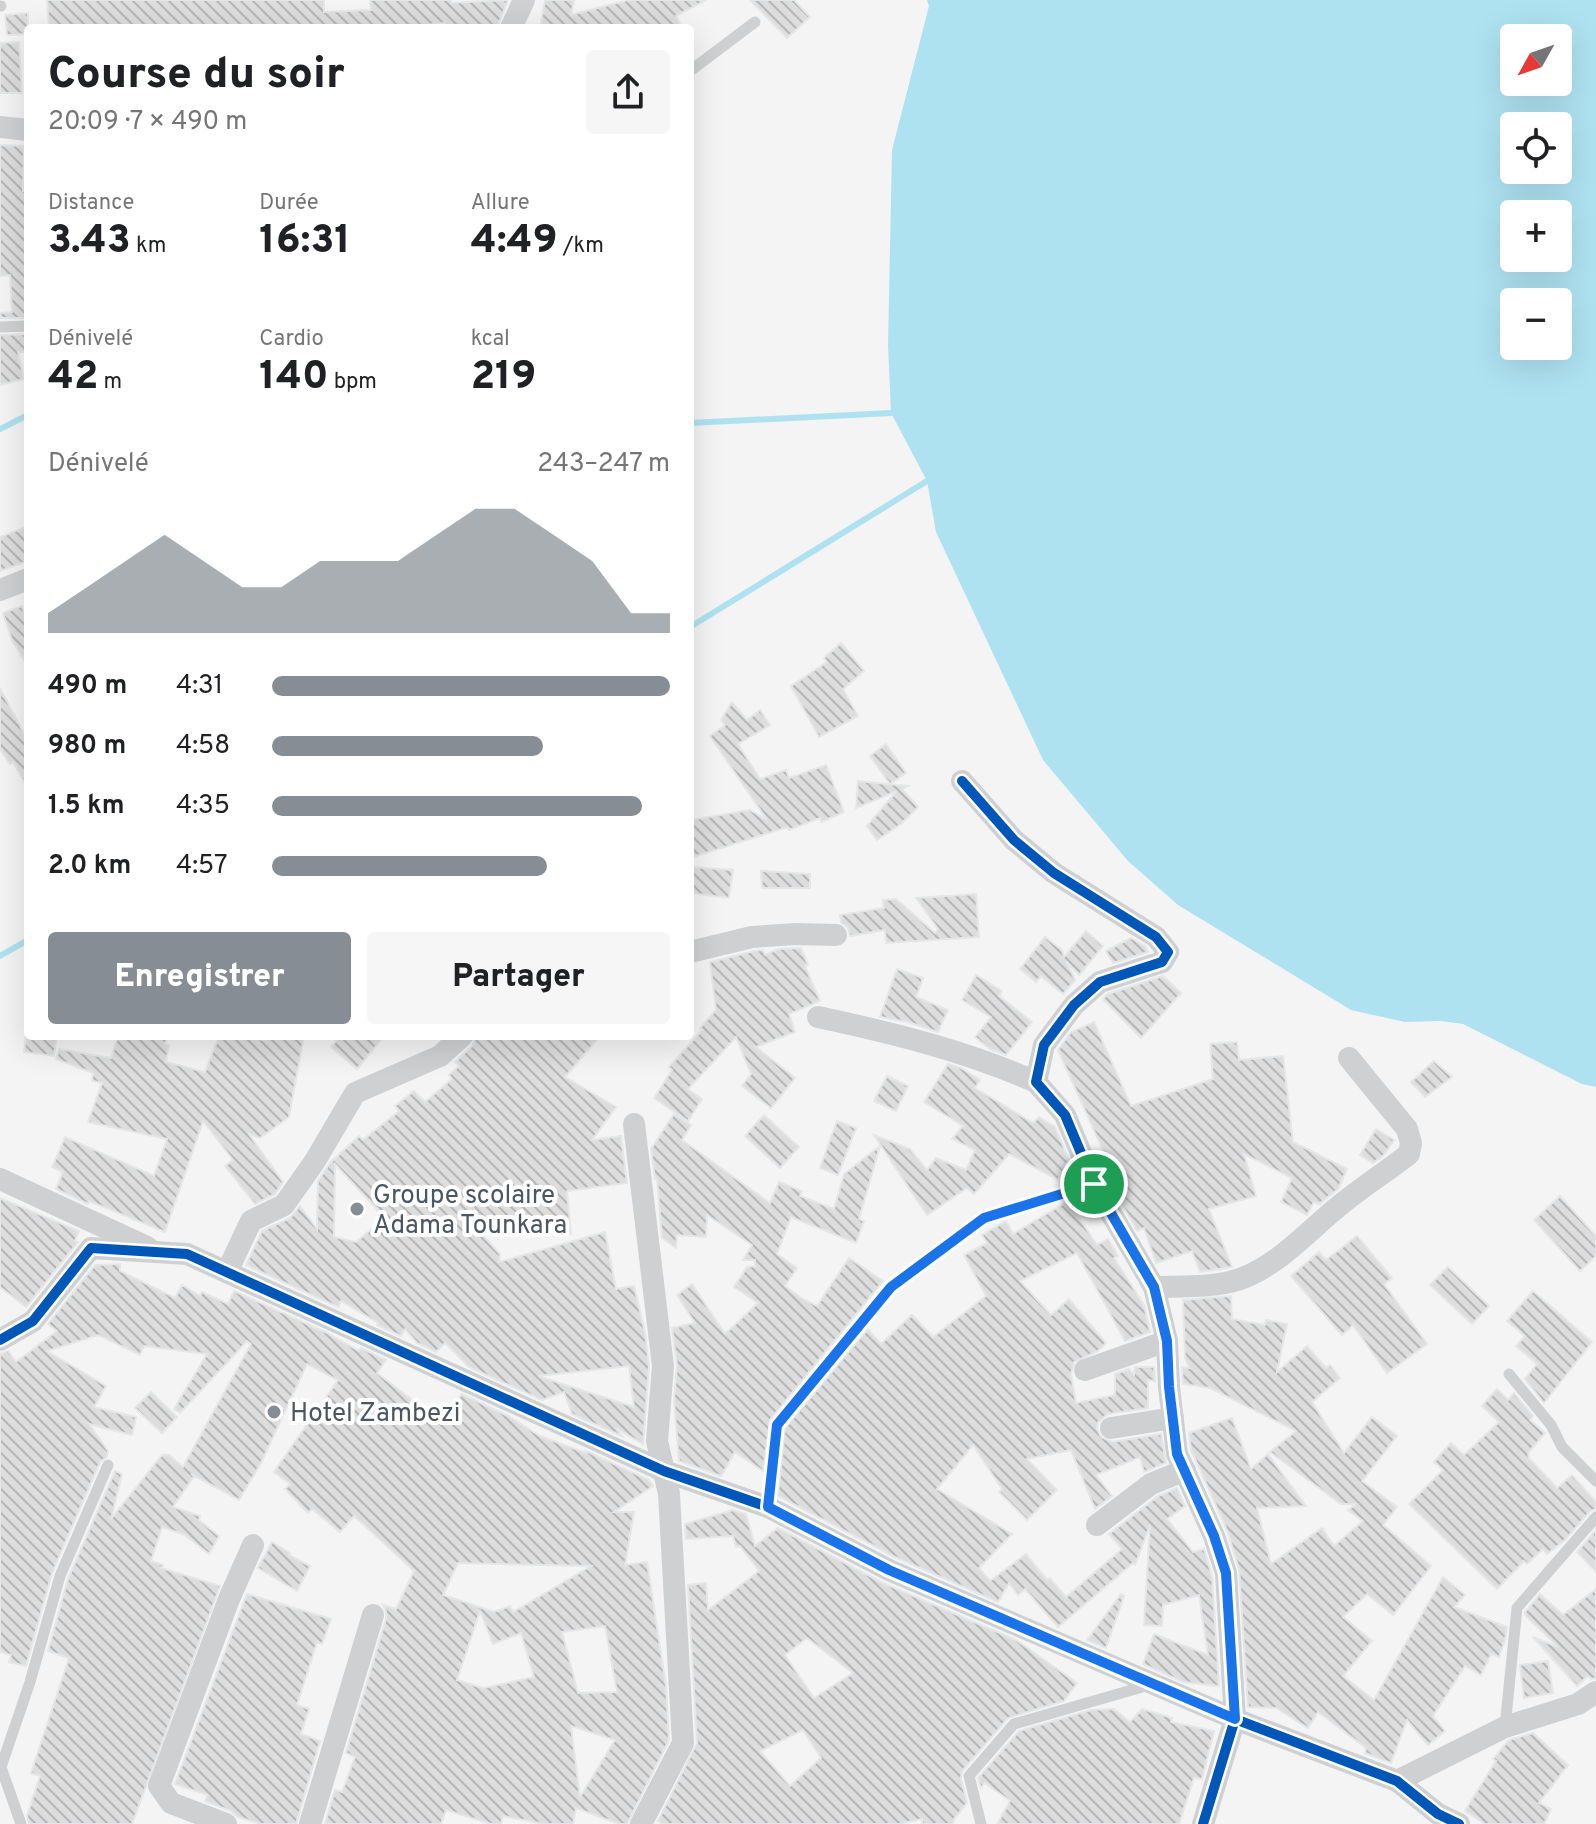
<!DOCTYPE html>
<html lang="fr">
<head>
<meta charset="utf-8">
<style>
	:root { --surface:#fff; --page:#f6f6f6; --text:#202124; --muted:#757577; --accent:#868d94 }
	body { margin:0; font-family:Overpass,sans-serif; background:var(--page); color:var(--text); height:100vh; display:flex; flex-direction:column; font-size:30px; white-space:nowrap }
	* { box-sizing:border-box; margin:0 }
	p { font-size:26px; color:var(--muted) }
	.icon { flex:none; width:44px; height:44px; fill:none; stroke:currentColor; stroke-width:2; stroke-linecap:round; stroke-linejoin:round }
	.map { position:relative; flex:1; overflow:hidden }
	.details { position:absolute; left:24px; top:24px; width:670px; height:1016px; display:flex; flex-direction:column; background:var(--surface); border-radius:8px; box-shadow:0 8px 32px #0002 }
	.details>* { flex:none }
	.needle { width:52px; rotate:230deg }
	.fabs { position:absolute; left:1500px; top:24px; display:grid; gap:16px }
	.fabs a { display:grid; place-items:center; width:72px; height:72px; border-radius:8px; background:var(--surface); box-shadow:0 8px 32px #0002; font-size:40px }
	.pin { position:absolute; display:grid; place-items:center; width:68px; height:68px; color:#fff; margin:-34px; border:4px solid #fff; border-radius:50%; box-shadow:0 2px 8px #0007 }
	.round { display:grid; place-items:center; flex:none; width:84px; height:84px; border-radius:8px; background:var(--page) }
	.head { display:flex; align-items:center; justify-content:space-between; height:136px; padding:0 24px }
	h1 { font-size:44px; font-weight:800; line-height:60px }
	.figures { display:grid; grid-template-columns:repeat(3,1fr); gap:12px; height:136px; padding:8px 24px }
	.figures div { display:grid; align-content:center }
	.figures b { font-size:40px; font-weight:800 }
	.figures small { font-size:22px; font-weight:400 }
	.figures p { font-size:22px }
	.chart { height:224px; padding:16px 24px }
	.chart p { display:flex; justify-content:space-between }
	.chart svg { width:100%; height:144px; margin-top:8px; fill:var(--accent); opacity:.7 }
	.button { display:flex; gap:16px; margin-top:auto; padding:16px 24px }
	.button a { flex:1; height:92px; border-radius:8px; background:var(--accent); color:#fff; font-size:32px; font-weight:800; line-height:92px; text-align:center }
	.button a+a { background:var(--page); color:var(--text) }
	ul { padding:0 24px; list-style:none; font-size:26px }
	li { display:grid; grid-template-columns:128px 96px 1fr; align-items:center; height:60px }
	li i { height:20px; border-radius:10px; background:var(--accent) }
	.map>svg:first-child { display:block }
</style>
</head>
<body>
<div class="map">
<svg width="1596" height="1824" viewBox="0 0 1596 1824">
	<defs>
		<pattern id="building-back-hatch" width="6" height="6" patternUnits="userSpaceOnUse" patternTransform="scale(2)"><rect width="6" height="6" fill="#ddddde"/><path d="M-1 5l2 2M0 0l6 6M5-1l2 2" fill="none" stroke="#b5b6b7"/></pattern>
	</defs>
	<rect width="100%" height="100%" fill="#f4f4f4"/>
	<!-- water -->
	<path fill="#aee2f0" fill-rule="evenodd" d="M927,0H1596V1087L1582,1084L1463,1024L1441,1021L1405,1022L1351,1010L1178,905L1128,861L1043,760L936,532L927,481L891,413L888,345L892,150L929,6ZM1514,38H1558V82H1514ZM1514,126H1558V170H1514ZM1514,214H1558V258H1514ZM1514,302H1558V346H1514Z"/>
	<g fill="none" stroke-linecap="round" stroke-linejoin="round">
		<!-- stream -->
		<g stroke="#aee2f0" stroke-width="6">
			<path d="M690,423L891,413"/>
			<path d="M0,429L28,415"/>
			<path d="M690,627L927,481"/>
			<path d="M0,956L28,940"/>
		</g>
	</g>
	<!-- building -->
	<g fill="url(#building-back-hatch)" stroke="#e5e6e7" stroke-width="2" fill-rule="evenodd">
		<path d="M47,0H324V12L371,10L370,0H451V3L507,0V2L497,28H446L445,23L395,28H49Z"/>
		<path d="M545,0H574L571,15L628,0H706L676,16L682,28H540Z"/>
		<path d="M750,0H794L810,17L787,38Z"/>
		<path d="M28,13V34L7,35L5,15Z"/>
		<path d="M19,42L22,93H0V43Z"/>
		<path d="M0,145L24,146L23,191H28V318H1L0,313L12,312L10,275L0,276Z"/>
		<path d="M28,334V352H18L24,379L0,385V335Z"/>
		<path d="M28,526V561L0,571V537Z"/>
		<path d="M22,606L28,624V667L12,640L3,613Z"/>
		<path d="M841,643L864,671L843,689L858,716L819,737L791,686L827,662L824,658Z"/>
		<path d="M0,688L28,741V789L13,762L10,764L0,749Z"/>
		<path d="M732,702L747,720L760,710L770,725L738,744L760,779L786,770L789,778L826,765L844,812L821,822L820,818L789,830L788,827L690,858V820L750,810L767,820L710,736L725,725L721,720Z"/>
		<path d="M886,744L906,773L890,784L870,756Z"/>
		<path d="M858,781L908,786L902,789L918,807L901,824L877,840L867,826L897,791L856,808Z"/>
		<path d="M690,867L733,870L729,898L690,893Z"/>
		<path d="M761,871L810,874V888H762Z"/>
		<path d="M976,894L979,937L886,943L885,930L850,936L848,928L841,922L840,915L884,908L883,900L896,899L935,933L938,929L916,898Z"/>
		<path d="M1086,931L1103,946L1079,975L1067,962L1075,980L1063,994L1041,976L1036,982L1020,969L1045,937L1062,950L1064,957Z"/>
		<path d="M1131,938L1145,946L1148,952L1113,963L1106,951Z"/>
		<path d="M801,948L808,965L805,966L820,1001L789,1014L795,1032L756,1047L795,1078L771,1108L742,1086L751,1074L736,1037L688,1089L702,1099L688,1121L654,1098L672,1070L669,1067L702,1030L700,1028L716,1010L710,962L754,951L763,950L765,955L778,949Z"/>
		<path d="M897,969L923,978L916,997L948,1010L938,1032L908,1022L880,1017Z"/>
		<path d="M976,975L1002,991L999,996L1032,1022L1006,1055L990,1049L975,1037L991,1017L962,1000Z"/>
		<path d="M1163,976L1181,993L1141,1038L1103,999L1108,994Z"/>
		<path d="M1094,1022L1131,1106L1213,1079L1210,1044L1237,1042L1239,1060L1283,1056L1293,1142L1347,1169L1338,1189L1319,1204L1314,1202L1307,1215L1281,1202L1292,1178L1244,1154L1256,1196L1209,1209L1232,1267L1200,1272L1192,1251L1156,1263L1144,1228L1137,1231L1107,1178L1106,1175L1121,1191L1058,1050L1071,1032Z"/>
		<path d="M26,1036H57L54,1056L24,1052Z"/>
		<path d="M118,1036H168L165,1044L169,1045L166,1062L205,1072L219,1036L266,1040L267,1036H304L289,1117L260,1138L249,1134L283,1182L275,1194L255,1204L225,1166L233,1160L203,1121L165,1232L89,1201L88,1204L56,1189L63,1172L52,1167L65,1137L154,1176L167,1139L88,1122L102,1083L92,1081L93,1073L56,1059L59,1049L111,1058Z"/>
		<path d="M340,1036H384L357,1069L331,1047Z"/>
		<path d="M476,1036H600L565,1077L616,1107L592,1140L621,1136L627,1183L567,1191L571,1234L535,1229L534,1223L506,1219L505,1224L467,1218L500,1254L499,1262L605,1232L616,1289L634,1286L645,1333L649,1366L643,1444L616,1428L622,1436L572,1414L564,1392L542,1400L469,1367L445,1343L436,1352L417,1343L405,1329L401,1336L377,1325L378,1323L341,1301L338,1307L246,1265L262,1231L290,1218L300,1206L317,1229L318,1181L330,1163L359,1136L363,1140L399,1111L395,1106L414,1091L425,1102L452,1079L449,1075L459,1066L455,1062L472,1046ZM335,1164L385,1218L356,1242L334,1237ZM629,1366L634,1407L538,1376Z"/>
		<path d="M1434,1061L1452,1077L1425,1097L1411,1082Z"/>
		<path d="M948,1064L961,1068L980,1080L975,1088L1033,1123L1039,1117L1055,1127L1069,1160L1058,1180L1009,1154L974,1194L967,1188L927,1215L874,1135L910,1149L927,1170L936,1158L966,1170L975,1150L952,1139L963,1126L924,1102Z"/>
		<path d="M887,1076L908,1086L896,1111L874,1101Z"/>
		<path d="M674,1114L691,1125L682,1140L770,1203L779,1182L802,1191L800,1196L834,1209L844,1174L880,1146L859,1219L864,1221L856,1243L791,1217L777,1254L797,1268L785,1286L803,1299L817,1306L849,1258L883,1281L770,1420L763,1471L735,1452L721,1476L679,1461L674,1400L677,1365L672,1328L695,1323L677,1295L692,1284L725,1334L758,1303L734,1287L747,1267L755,1266V1260H743L752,1245L707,1215L706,1237L677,1235L676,1248L662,1238L657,1179H655L651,1149Z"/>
		<path d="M764,1115L799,1147L780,1168L745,1136Z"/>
		<path d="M837,1121L856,1128L838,1175L820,1168Z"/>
		<path d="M1376,1129L1394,1140L1384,1155L1373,1163L1360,1155Z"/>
		<path d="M1560,1196L1596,1236V1256L1580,1271L1534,1220Z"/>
		<path d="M0,1198L79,1231L75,1241L78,1242L26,1307L0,1287Z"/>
		<path d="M1068,1201L1097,1245L1108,1239L1118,1256L1114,1258L1144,1305L1150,1332L1125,1341L1077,1253L1020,1281L1051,1315L1069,1299L1106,1343L1098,1351L1074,1362L1071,1374L1076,1403L1115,1395V1374L1129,1369L1134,1375L1135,1367H1154L1155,1381L1148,1380V1408L1108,1414L1098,1422L1097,1429L1101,1437L1112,1442L1161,1434L1166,1463L1144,1472L1140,1457L1096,1475L1112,1496L1095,1509L1071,1450L1027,1459L1057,1490L1027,1520L999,1492L1002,1489L973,1445L937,1489L1012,1534L979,1568L990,1581L1026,1554L1047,1580L1050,1578L1066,1597L1122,1549L1109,1534L1158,1496L1177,1488L1185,1506L1167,1519L1193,1552L1204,1549L1212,1576L1219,1686L1183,1682L1143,1664L1154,1634L1208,1655L1199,1595L1163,1605L1162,1626L1144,1625L1150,1525L1135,1565L1133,1563L1058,1627L1025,1589L1018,1595L1009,1583L998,1602L895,1557L778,1496L785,1428L868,1329L881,1344L912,1315L933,1337L986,1296L964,1255L987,1243L982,1235L1006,1221L1013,1234Z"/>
		<path d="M1357,1236L1392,1278L1384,1284L1427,1344L1387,1373L1353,1325L1342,1335L1291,1276L1319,1252L1326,1260Z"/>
		<path d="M120,1264V1271L175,1298L182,1285L200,1296L202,1292L228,1304L234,1291L325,1332L359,1351L361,1348L386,1360L377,1373L440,1421L462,1394L508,1416L540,1436L586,1453V1451L649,1480L653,1486L614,1512H634L625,1565L647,1562L666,1686L669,1740L627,1824H619L576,1808L573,1824H544L503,1816L501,1824H491L446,1810L441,1824H325L335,1790L342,1792L355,1757L346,1753L386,1619V1611L383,1605L396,1609L414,1571L354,1516L340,1532L312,1509L308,1513L285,1489L290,1484L274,1472L338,1380L307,1364L261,1463L239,1500L191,1474L194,1476L173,1507L200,1516L199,1520L219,1536L209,1554L185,1535L162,1527L151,1561L163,1565L161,1568L220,1586L132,1824H29L27,1816L40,1776L31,1773L69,1658L48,1651L68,1579L115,1471L122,1474L111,1519L162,1455H169L183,1467L251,1344L247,1341L180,1413L174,1409L207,1354L144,1346L140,1355L98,1335L47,1351L106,1386L94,1407L136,1417L132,1435L89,1424L108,1451L107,1457L100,1462L52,1573L26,1666L9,1662L11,1655L0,1652V1354L8,1351L16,1362L57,1331L48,1324L95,1265ZM458,1563L591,1566L513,1612L510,1606L494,1612L443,1595ZM480,1611L493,1644L521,1633L534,1677L483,1688L457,1680ZM605,1626L617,1692L578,1693L562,1632ZM571,1726L615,1740L580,1797Z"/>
		<path d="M1448,1267L1489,1306L1472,1324L1430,1285Z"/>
		<path d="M1533,1291L1592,1342L1544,1403L1525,1379L1537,1364L1516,1346L1525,1336L1507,1321Z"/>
		<path d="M1231,1296L1232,1319L1265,1325L1266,1320L1287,1324L1277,1372L1307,1346L1326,1368L1330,1365L1340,1378L1312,1402L1344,1453L1372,1417L1397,1436L1362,1481L1397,1507L1383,1525L1431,1566L1393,1615L1367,1594L1343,1617L1372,1641L1343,1676L1374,1700L1443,1577L1465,1595L1454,1607L1507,1627L1505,1640L1499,1657L1491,1654L1481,1675L1465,1666L1433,1716L1445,1731L1428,1745L1407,1720L1391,1763L1365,1753L1366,1748L1318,1712L1308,1728L1276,1708L1248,1707L1239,1569L1227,1530L1191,1450L1189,1433L1232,1418L1251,1469L1268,1454L1306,1506L1257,1508L1271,1564L1322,1528L1334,1546L1363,1521L1348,1510L1356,1504H1341L1270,1452L1296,1431L1210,1388L1183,1384L1182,1367L1189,1368L1185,1358L1183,1300Z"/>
		<path d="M1497,1389L1508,1400L1514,1393L1533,1416L1530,1420L1545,1433L1528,1453L1529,1458L1557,1488L1572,1475L1596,1502V1509L1590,1511L1565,1540L1547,1554L1543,1549L1527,1564L1524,1561L1497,1589L1409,1504L1443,1470L1434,1462L1451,1443L1464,1455L1499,1422L1482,1406Z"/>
		<path d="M151,1392L177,1417L162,1433L135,1408Z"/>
		<path d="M733,1510L746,1514L755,1546L778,1528L883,1583L1016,1640L1077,1683L1064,1701L1008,1718L962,1771L961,1778L967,1803L954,1819L953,1824H922V1819L899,1824H662L658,1821L697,1743L688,1585L706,1583L708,1610L759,1571L740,1546L736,1547L733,1536L686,1539L685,1524ZM807,1638L853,1673L814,1698L785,1655ZM803,1730L821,1758L790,1786L760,1751Z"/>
		<path d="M1596,1530V1572L1577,1552Z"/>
		<path d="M272,1542L290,1553L289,1555L310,1566L297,1591L258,1568Z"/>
		<path d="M1596,1589V1678L1591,1679L1588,1676L1577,1686L1533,1637L1558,1647L1525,1615V1612L1540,1594L1563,1615Z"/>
		<path d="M247,1594L331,1619L322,1644L317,1642L297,1705L309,1709L301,1734L320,1741L296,1824H261L238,1817L231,1811L205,1801L208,1795L175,1784Z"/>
		<path d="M1121,1594L1124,1596L1106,1648L1087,1640Z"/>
		<path d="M1548,1661L1553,1693L1524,1698L1520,1665Z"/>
		<path d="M1114,1709L1130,1722L1142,1709L1172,1718L1171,1722L1214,1731L1202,1779L1194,1778L1179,1824H997L1010,1801L985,1783L981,1788L978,1778L1019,1731L1091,1710Z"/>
		<path d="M1533,1733L1568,1765L1539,1803L1551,1809L1544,1824H1485L1465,1811L1496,1761L1493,1759L1509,1740Z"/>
	</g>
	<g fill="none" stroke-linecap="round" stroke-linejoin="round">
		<!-- lane -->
		<g stroke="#ced0d2" stroke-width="11">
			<path d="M0,6H1"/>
			<path d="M690,71L755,22"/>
			<path d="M0,327L28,326"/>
			<path d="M1509,1374L1551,1425L1562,1447L1596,1481"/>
			<path d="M768,1507L777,1425L891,1287L984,1218L1094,1184"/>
			<path d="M1505,1727L1517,1608L1596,1517"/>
			<path d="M21,1824L1,1767L30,1682L60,1576L108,1465"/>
			<path d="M981,1824L969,1776L1014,1724L1149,1685"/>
		</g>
		<!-- street -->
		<g stroke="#ced0d2" stroke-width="22">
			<path d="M511,28L524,0"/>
			<path d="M0,127L28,130"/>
			<path d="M0,590L28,579"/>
			<path d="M962,781L1014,840L1054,873L1156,937L1168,952L1162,962L1100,982L1074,1005L1044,1045L1036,1082L1065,1115L1094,1184L1154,1287L1167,1341L1169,1387L1177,1454L1214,1536L1226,1573L1235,1719L1203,1824"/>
			<path d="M690,952L752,937L796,934L836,935"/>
			<path d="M818,1017C893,1033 966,1051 1036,1082"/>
			<path d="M634,1124L663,1366L657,1441L669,1494L683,1743L641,1824"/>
			<path d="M0,1179L147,1247"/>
			<path d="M227,1272L251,1221L284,1205L315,1161L355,1093L440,1056L462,1036"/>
			<path d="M1154,1287C1182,1286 1214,1288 1240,1279C1279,1265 1308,1231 1339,1206C1362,1187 1386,1172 1409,1154L1411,1143L1407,1129L1349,1058"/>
			<path d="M0,1340L33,1321L91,1248L187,1254L664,1471L768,1507L889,1570L1235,1719L1397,1781L1438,1814L1459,1824"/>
			<path d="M1085,1370L1167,1341"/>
			<path d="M1111,1428L1173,1418"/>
			<path d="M1097,1525L1151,1484L1185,1470"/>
			<path d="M1397,1781L1505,1727L1578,1704L1596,1692"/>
			<path d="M226,1824L171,1803L159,1786L229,1599L253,1545"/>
			<path d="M310,1824L373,1615"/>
		</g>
		<!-- cycleway casing -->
		<g stroke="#fff" stroke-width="15">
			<g id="cycleway">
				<path d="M962,781L1014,840L1054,873L1156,937L1168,952L1162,962L1100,982L1074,1005L1044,1045L1036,1082L1065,1115L1094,1184L1154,1287L1167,1341L1169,1387L1177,1454L1214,1536L1226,1573L1235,1719L1203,1824"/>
				<path d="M0,1340L33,1321L91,1248L187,1254L664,1471L768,1507L889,1570L1235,1719L1397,1781L1438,1814L1459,1824"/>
			</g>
		</g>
		<!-- cycleway -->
		<use href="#cycleway" stroke="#0057b8" stroke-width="10"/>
	</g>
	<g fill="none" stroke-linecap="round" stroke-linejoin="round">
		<!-- route casing -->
		<g stroke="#fff" stroke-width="16">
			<path id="route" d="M1094,1184L1154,1287L1167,1341L1169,1387L1177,1454L1214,1536L1226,1573L1235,1719L889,1570L768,1507L777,1425L891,1287L984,1218Z"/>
		</g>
		<!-- route -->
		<use href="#route" stroke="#1a73e8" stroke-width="10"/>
	</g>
	<!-- markers -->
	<g fill="#868d94" stroke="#fff" stroke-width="3">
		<circle cx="357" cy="1209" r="8"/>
		<circle cx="274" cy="1412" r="8"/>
	</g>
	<g text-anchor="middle" stroke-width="8" stroke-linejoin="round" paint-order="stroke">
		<!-- poi labels -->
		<g font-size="26" fill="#4a5661" stroke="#fff" text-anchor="start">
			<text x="373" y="1203">Groupe scolaire<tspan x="373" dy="30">Adama Tounkara</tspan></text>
			<text x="290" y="1421">Hotel Zambezi</text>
		</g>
	</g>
</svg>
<div class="fabs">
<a><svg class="needle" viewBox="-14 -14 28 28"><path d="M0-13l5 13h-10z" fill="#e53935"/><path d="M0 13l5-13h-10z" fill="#757577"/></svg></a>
<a><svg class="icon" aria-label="locate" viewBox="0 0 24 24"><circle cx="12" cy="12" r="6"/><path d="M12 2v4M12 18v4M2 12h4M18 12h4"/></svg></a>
<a>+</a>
<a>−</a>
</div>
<div class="pin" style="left:1094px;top:1184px;background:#1e9e55"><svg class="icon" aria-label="arrive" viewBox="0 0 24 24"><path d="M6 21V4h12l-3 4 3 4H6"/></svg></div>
<section class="details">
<div class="head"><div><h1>Course du soir</h1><p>20:09 · 7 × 490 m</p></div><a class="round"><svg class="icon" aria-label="share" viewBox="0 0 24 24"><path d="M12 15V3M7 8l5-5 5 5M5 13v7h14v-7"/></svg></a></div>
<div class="figures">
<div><p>Distance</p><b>3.43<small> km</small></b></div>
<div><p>Durée</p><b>16:31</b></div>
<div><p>Allure</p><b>4:49<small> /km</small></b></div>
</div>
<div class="figures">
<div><p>Dénivelé</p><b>42<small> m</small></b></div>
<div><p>Cardio</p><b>140<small> bpm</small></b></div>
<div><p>kcal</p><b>219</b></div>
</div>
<div class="chart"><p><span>Dénivelé</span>243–247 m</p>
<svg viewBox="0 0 160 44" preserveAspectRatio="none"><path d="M0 44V38L10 30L20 22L30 14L40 22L50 30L60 30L70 22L80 22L90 22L100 14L110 6L120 6L130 14L140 22L150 38L160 38V44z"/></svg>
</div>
<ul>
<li><b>490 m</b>4:31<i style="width:100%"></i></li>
<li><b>980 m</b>4:58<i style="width:68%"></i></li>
<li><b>1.5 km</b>4:35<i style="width:93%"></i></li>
<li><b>2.0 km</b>4:57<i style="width:69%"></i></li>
</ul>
<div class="button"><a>Enregistrer</a><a>Partager</a></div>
</section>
</div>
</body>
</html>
